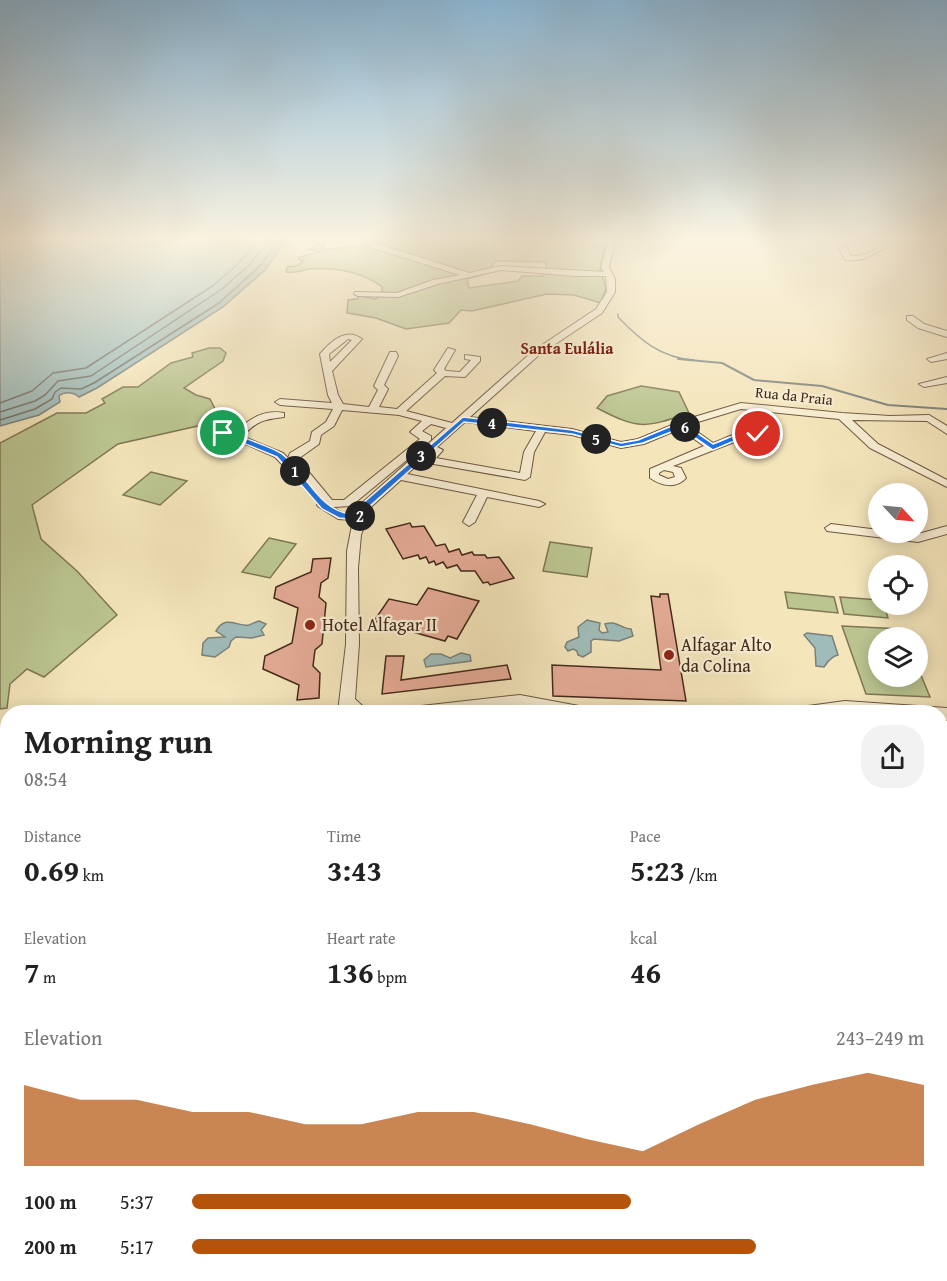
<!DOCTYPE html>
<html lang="en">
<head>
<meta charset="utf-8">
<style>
	:root { --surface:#fff; --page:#f2f2f2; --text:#222; --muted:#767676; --accent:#b45309 }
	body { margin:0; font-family:"Gentium Book Plus",serif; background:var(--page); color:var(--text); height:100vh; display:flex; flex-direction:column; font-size:22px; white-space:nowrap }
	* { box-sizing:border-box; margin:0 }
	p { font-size:20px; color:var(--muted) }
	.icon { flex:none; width:33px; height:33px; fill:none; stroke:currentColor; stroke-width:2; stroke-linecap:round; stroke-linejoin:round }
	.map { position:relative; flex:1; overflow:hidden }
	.drawer { position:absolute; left:0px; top:705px; width:948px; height:576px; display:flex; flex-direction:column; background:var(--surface); border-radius:24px 24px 0 0; box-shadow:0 3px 15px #0003 }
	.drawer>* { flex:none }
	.needle { width:39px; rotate:116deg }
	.tools { position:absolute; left:868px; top:483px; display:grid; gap:12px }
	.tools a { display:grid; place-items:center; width:60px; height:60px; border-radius:50%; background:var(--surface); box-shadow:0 3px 15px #0003; font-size:30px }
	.pin { position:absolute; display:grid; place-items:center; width:51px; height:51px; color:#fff; margin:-26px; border:3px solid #fff; border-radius:50%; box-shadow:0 2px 6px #0007 }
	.km { position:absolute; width:30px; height:30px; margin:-15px; border-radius:50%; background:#222; color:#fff; font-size:16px; line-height:30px; text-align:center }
	.round { display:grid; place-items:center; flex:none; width:63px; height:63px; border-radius:24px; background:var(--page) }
	.overview { display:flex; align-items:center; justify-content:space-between; height:102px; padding:0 24px }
	h1 { font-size:33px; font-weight:700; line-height:45px }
	.stats { display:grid; grid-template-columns:repeat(3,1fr); gap:9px; height:102px; padding:6px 24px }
	.stats div { display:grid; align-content:center }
	.stats b { font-size:30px; font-weight:700 }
	.stats small { font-size:16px; font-weight:400 }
	.stats p { font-size:16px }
	.chart { height:168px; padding:12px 24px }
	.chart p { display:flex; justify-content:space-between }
	.chart svg { width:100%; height:108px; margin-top:6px; fill:var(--accent); opacity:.7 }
	ul { padding:0 24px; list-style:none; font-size:20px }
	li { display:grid; grid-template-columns:96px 72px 1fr; align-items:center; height:45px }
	li i { height:15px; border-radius:8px; background:var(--accent) }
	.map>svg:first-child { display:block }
</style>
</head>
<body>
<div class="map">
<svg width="947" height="1281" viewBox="0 0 947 1281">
	<rect width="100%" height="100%" fill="#f4e5bb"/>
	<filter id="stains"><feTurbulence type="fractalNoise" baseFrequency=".00333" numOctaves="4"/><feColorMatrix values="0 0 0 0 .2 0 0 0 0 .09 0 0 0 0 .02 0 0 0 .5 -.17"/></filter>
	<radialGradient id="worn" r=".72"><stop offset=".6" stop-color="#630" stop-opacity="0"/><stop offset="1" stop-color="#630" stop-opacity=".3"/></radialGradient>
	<!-- green -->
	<g fill="#bbc590" stroke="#7f7756" stroke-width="1.5" fill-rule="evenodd">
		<path d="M313,240H326L322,248L327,249L376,244L374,240H586L590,246H605L600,270L606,288L601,303L574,295L547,294L472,311L461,310L449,323L406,329L376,318L347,313L348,300L357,299L359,296L376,299L382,293V287C363,272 334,267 310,269C302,270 294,274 286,272L287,267L297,266L303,261L298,259L300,257L322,251L309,250L319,243ZM495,261L546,262V270L543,276H522L518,281L469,288L467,279L492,272L490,268Z"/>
		<path d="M209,348H220L226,353L223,361L184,388L196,395L210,399L215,409L202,425L118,444L32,505L41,539L77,571L117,615L44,677L27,669L10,684L7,708L0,709V443L57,413H86L105,403L102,399L123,387H138L171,363L193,357L192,353Z"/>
		<path d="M641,386L679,392L689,413C645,428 639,430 597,408L607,396Z"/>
		<path d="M151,472L187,481L160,505L123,495Z"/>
		<path d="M269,538L296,544L270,578L242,572Z"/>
		<path d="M550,542L592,548L587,577L543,571Z"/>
		<path d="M785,592L834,597L838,613L788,608Z"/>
		<path d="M840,597L879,600V604L884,605L888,618L844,614Z"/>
		<path d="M842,626L902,629L905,637L879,638V676H918V668L930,697L866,694Z"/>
		<path d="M940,779L947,789V999L940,988Z"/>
	</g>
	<!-- water -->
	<g fill="#a0bcba" stroke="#7b817a" stroke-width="1.5">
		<path d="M0,240H286L265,270L223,307L97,388L79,397C74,392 64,391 59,396L60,402L39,415L0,426Z"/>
		<path d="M587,620L600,623L599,630L602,633L608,632L605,624C617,620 621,629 631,629L633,636L619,641L594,639L591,641V652L583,657L578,655L577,651L573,649L568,651L565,647L567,642L579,637L578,627Z"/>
		<path d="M259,621L266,624L261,630L264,635L252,638L236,637L231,641L229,647L215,657L202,655L203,643L208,638L225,637L216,631C226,614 237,627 249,625C252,624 255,622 259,621Z"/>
		<path d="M807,633L832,636L838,655C831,656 827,663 824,667L816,666L815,648L804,635Z"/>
		<path d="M461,653L470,655L471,661L426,667L424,660L431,654H441L450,658Z"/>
	</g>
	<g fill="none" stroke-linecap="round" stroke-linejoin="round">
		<!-- shore -->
		<g stroke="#72726a" stroke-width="1.5">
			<path d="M0,403L32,391L53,373L86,368L214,285L238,264L259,240"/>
			<path d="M0,412L35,401L45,395L58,381L91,376L222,289L247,267L270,240"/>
			<path d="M0,420L35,409L52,399L55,392L61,388L81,389L94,383L219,303L260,266L279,240"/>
		</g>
		<!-- stream-far1 -->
		<path stroke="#7b817a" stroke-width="1.5" d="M618,314V317C640,340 661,358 694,360"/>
		<!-- stream -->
		<path stroke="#7b817a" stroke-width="2" d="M678,359L722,363L754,380L822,386L888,405L947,409"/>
	</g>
	<!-- building -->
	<g fill="#e4aa95" stroke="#43291b" stroke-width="1.5">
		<path d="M410,523L412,527L424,526L436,546L445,544L449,552L459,549L462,555L472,552L474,555H485L487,558L499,557L514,578L490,585L488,582L483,583L475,571H461L457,565L447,568L443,562L436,565L434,561L429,563L426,557L420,559L418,555L403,559L386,529Z"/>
		<path d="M331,558L328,578L321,583L319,597L326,603L322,644L315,650L313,666L320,673L319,698L297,700L299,685L263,669L265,656L292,643L298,608L274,598L276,587L311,572L313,559Z"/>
		<path d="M428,588L479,601L457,639L448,636L445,641L374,621L389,599L417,605Z"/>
		<path d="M660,594H668L686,701L553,696L552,665L661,670L651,596L660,597Z"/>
		<path d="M386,656H404L401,680L507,665L511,679L382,694Z"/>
	</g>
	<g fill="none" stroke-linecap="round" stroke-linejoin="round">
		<!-- minor casing -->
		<g stroke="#6f5843" stroke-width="2">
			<g id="minor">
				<path d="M363,240H370L379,244L469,273L501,266L604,272L601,267L609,240H615L609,267L615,279V292L602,313L539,355L470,417L572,429L621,442L638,439L684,420L741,403L842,413L890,416L929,415L947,426V434L927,421L852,420L878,444L947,480V487L870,448L839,419L741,409L688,425L713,443C726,438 750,425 763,434L762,436L742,439L673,466L681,468L686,478C676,489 662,486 650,478V469L704,446L680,429L644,444L621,448L572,435L545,432L534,452L530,477L525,480L428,463L423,460L407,474L539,501L545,504L539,507L487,497L475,522L469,526L463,522L477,495L401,480L371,507L361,535L358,568L359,644L355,699L369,712H338L346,644L347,551L353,520L338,519L319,507L317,505L322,502L299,474H291L275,457L204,426L209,423L234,433C249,419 264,409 284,413V417C262,420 259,420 242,436L283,453L288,458L290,453L310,441L312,432L326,422L333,409L280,405L275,402L280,399L332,403L328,395L320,354C331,341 346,327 362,339L332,371L338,395L343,404L369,407L378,390L374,386L390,352H396L398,356L384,385L388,389L379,407L397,409L437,373L434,370L448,348L455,350L444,369L446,371L460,372L471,360L465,359V355L480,357V361L465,377L445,376L406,411L452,423L533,351L596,309L607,292L606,276H575L501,270L438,284L398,297L358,296L354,294L355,292L397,293L433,280L460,275L373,248ZM348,339L352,340L330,362L329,354ZM342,410L399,415L422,421L410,432L420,439L344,500H332L298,459L319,444L321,435L334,426ZM465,422L536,431L524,452L520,473L436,458L443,450L437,447ZM431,424L446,428L362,503L356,514H344L333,507L351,506L431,440V436L422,431ZM664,470L673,472L675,477L668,479L659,475V473Z"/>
				<path d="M909,240H925C914,246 898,241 887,247C870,254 868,262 845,260L839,248L846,246L851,256C862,256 874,253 880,243Z"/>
				<path d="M907,316H913L924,324L947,331V337L918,328L907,320Z"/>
				<path d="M947,353V359L931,362L927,359Z"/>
				<path d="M947,377V383L924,387L919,384Z"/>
				<path d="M831,524L879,530V532L918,534L947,526V534L918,542L827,531L825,528Z"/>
				<path d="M520,695L579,706L584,708L586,712H554L520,705L463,712H414L416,708L421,706Z"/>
				<path d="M845,701L947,708V720L940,719V712H801L803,708L808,706Z"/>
				<path d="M8,769V782L0,784V771Z"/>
				<path d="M8,912V932L0,936V915Z"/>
				<path d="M940,997L947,1000V1029L940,1026Z"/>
				<path d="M8,1014V1039L0,1042V1018Z"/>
				<path d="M8,1214V1246L0,1250V1217Z"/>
				<path d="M947,1219V1243L940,1244V1221Z"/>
				<path d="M86,1274H110L107,1281H83Z"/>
				<path d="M209,1274H234L231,1281H206Z"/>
				<rect x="759" y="1274" width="24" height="7"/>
			</g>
		</g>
		<!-- minor -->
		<use href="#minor" fill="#f8eed3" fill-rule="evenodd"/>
	</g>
	<!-- sky -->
	<linearGradient id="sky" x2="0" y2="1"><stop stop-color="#8bb7d6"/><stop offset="0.57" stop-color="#faf3e0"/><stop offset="1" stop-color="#faf3e0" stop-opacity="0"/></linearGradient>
	<rect width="947" height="419" fill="url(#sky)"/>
	<!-- route -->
	<path fill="#1a73e8" stroke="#fff" stroke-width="1.5" d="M463,417L572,430L621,443L638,440L681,422L713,444C727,439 748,427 762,434L741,438L713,450L681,428L643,443L621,447L572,434L464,422L370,506L362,519L359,520L339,518L322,509L277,457L219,433L225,431C240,437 271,446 282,454C309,475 318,513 357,515L363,503Z"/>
	<!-- markers -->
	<g fill="#8f2418" stroke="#f8eed3" stroke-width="2">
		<circle cx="310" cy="625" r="6"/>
		<circle cx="669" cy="655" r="6"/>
	</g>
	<g text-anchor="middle" stroke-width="4.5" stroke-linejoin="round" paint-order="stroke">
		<!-- far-street labels -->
		<g font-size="15" fill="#43291b" stroke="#f8eed3">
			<text transform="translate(794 396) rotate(6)" y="5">Rua da Praia</text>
		</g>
		<!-- far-neighbourhood labels -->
		<g font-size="16" font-weight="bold" fill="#7a1f14" stroke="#f8eed3">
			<text x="567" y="354">Santa Eulália</text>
		</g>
		<!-- poi labels -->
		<g font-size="18" fill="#43291b" stroke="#f8eed3" text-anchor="start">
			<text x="322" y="631">Hotel Alfagar II</text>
			<text x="681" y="651">Alfagar Alto<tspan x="681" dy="21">da Colina</tspan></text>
		</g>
	</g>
	<rect width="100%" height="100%" filter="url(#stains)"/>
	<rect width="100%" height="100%" fill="url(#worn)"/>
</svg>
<div class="tools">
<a><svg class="needle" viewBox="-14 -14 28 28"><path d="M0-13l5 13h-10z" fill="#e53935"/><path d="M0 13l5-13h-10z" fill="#767676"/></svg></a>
<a><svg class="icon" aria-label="locate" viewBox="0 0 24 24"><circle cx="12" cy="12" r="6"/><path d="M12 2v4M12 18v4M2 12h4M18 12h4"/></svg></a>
<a><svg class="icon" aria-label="layers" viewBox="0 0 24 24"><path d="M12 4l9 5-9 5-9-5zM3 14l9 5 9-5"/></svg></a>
</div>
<div class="pin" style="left:223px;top:433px;background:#1e9e55"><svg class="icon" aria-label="arrive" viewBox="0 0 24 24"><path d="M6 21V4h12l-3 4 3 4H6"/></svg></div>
<div class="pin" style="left:758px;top:434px;background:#d93025"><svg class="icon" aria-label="check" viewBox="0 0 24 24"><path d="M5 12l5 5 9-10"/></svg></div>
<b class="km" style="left:295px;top:471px">1</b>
<b class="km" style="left:360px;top:516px">2</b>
<b class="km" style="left:421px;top:456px">3</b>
<b class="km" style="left:492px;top:423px">4</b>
<b class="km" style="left:596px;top:439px">5</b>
<b class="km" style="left:685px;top:427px">6</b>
<section class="drawer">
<div class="overview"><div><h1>Morning run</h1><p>08:54</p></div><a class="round"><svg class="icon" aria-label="share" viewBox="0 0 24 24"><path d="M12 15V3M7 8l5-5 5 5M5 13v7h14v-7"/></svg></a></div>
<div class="stats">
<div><p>Distance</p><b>0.69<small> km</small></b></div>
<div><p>Time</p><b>3:43</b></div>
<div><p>Pace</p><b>5:23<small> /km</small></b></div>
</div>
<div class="stats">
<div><p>Elevation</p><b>7<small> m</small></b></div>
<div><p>Heart rate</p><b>136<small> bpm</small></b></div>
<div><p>kcal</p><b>46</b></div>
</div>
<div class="chart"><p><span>Elevation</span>243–249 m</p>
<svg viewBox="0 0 160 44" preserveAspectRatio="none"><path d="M0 44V11L10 17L20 17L30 22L40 22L50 27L60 27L70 22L80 22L90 27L100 33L110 38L120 27L130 17L140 11L150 6L160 11V44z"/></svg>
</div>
<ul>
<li><b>100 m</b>5:37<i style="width:60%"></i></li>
<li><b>200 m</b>5:17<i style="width:77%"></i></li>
</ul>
</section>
</div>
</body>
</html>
